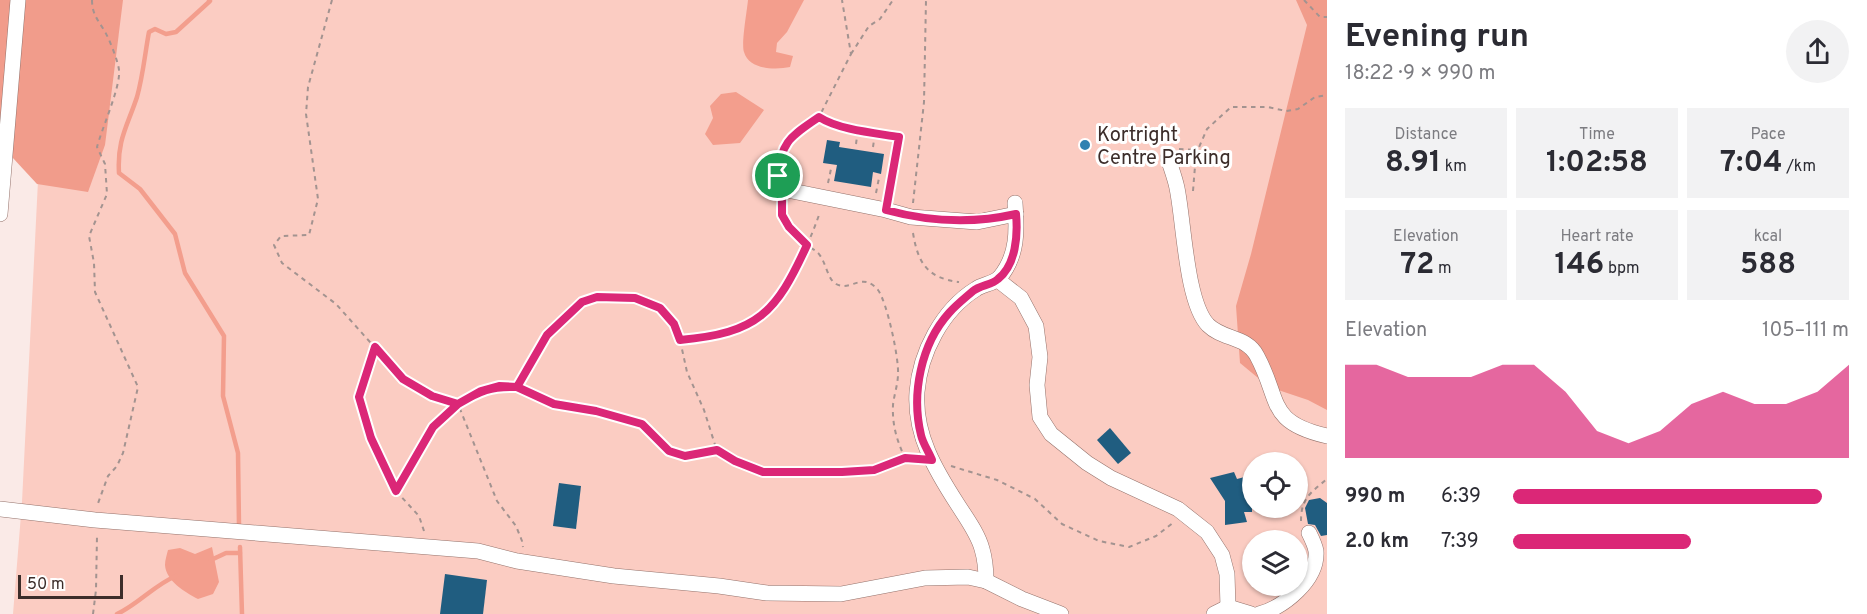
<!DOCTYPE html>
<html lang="en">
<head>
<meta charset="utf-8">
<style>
	:root { --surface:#fff; --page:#f2f2f3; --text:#2b2b33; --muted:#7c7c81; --accent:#db2777 }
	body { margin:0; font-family:Overpass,sans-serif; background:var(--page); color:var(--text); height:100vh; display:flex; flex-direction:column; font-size:22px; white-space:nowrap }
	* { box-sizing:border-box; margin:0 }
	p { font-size:20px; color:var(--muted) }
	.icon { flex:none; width:33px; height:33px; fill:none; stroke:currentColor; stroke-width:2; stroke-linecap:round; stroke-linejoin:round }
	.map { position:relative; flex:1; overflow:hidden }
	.panel { display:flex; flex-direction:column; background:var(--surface); width:540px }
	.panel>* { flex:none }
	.tools { position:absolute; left:1242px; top:452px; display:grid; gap:12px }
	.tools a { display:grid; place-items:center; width:66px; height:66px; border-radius:50%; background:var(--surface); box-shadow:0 2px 4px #0004; font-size:30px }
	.scale { position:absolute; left:18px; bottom:15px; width:105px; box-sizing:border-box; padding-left:6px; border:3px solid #3c2d2a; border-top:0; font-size:16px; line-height:21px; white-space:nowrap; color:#3c2d2a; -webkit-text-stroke:4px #fff; paint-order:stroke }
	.pin { position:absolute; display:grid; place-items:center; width:51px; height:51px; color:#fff; margin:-26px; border:3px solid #fff; border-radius:50%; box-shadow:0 2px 6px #0007 }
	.round { display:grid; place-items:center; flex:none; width:63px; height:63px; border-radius:32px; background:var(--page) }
	.overview { display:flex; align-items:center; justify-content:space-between; height:102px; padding:0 18px }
	h1 { font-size:33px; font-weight:700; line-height:45px }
	.figures { display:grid; grid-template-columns:repeat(3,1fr); gap:9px; height:102px; padding:6px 18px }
	.figures div { display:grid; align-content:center; border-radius:0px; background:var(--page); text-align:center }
	.figures b { font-size:30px; font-weight:700 }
	.figures small { font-size:16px; font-weight:400 }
	.figures p { font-size:16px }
	.chart { height:168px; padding:12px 18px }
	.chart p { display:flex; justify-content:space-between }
	.chart svg { width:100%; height:108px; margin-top:6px; fill:var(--accent); opacity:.7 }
	ul { padding:0 18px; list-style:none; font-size:20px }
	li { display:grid; grid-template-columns:96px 72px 1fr; align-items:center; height:45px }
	li i { height:15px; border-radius:8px; background:var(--accent) }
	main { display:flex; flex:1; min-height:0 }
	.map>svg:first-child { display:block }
</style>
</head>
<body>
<main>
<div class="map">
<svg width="1327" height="614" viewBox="0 0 1327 614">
	<rect width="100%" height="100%" fill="#faeae7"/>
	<!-- green -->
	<path fill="#fbccc2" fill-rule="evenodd" d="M47,0H1327V614H13L22,502ZM1252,462H1298V507H1252ZM1252,540H1298V585H1252Z"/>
	<!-- forest -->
	<g fill="#f19c8b">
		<path d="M0,0H123L105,145L88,192L37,184L0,144Z"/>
		<path d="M1296,0H1327V410L1308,400L1269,387L1240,363L1236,306L1251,254L1307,25Z"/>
	</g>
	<!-- water -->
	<g fill="#f39e8d">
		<path d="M748,0H804L787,32L777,43L776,52L793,56L790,67C776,70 749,70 744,52C741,44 747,11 748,0Z"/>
		<path d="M736,92L764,110L740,143L713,145L705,134L713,118L710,106L721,94Z"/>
		<path d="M212,547L219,582L213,594L198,599C185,592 166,581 165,565C165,560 167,554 168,550L180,548L195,554Z"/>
	</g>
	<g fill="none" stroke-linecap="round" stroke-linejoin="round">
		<!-- stream -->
		<g stroke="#f39e8d" stroke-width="4.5">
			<path d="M209,0L210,1L176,32L166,34L155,29L149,32C145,53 143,76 137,97C127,127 117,140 119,173L140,189L175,234L185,273L224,336L223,396L238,453L239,526"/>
			<path d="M240,547L242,614"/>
			<path d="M211,560L226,553H240"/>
			<path d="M117,614C139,604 154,585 176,576"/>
		</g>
	</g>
	<!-- building -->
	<g fill="#205d80">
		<path d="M827,140L840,142L839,147L884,154L881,174L873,172L871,187L834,181L837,165L823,163Z"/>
		<path d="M1110,428L1131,453L1118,464L1097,440Z"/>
		<path d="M1234,472L1237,479L1252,475V512H1244L1247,522L1225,525V501L1210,478Z"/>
		<path d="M559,483L581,486L576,529L553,526Z"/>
		<path d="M1320,498L1327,503V535L1321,536L1315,525L1308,524L1305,508L1309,500Z"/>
		<path d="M445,574L487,580L483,614H440Z"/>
	</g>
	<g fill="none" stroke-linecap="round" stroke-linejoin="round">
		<!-- minor casing -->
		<g stroke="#94726b" stroke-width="16">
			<g id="minor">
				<path d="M1168,158C1171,168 1175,178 1177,188C1184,222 1186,302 1208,325C1223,340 1247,336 1257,356C1281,400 1266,422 1327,436"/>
				<path d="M782,189L886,210L911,217L977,222L1016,214"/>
				<path d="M0,214L18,0"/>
				<path d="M998,280L1021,298L1036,326L1040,357L1037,385L1040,417L1051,434L1087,463L1111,478L1178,509L1207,532L1222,555L1227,574L1228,607"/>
				<path d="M0,509L95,520L478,551L517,561L614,576L719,586L767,593L841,594L925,578L968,577L986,581L1022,599L1061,614"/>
				<path d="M986,581C986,570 985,559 982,549C978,534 967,519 958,505C936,471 914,435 917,392C920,353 942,310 976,289C983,284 994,284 1000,277C1018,255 1017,230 1015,203"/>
				<path d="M1214,614L1228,607L1251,614"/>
				<path d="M1259,614C1284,607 1318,580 1316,551C1315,545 1312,539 1309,533"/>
			</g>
		</g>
		<!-- path -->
		<g stroke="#a39390" stroke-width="2" stroke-dasharray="4.5 4.5" stroke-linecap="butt">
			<path d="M92,0C92,13 97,19 104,30C109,38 118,61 119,70C121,86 102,128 97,147L105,164L107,194L89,236L94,263L95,292L138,387L123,453L117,466L108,476L97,506"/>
			<path d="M332,0L308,87L306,114L318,199L309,235L281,236L274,245L282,263L336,304L403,379L432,396L458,404C480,391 491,386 517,387L547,335L582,302L598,297L635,298L660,308L674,324L680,340L687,372L704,410L717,451L735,461L763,472H842L874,470L905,458L917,459"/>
			<path d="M1304,0L1320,17H1327"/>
			<path d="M851,54L869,26L880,19L893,0"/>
			<path d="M819,117C839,130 875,133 899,137L889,195"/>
			<path d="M856,144L858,129"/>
			<path d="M873,147L875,133"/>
			<path d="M1179,149L1197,150"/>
			<path d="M778,175L783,149L790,137L819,117L851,54L842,0"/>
			<path d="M828,183L831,169"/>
			<path d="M1193,191L1196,154L1207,129L1231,107H1268L1286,111L1298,109L1315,97L1327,95"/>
			<path d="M876,193L879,178"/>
			<path d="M913,203L924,102L926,0"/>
			<path d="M783,204C782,221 794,234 807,245C811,248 815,250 818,253C826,261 827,279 836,284C851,292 862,271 878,290C887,302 899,358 898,374C898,384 894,395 893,405C892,425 897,441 905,458"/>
			<path d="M913,233C918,263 927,278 959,282"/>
			<path d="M680,340C711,337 745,332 768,311C779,301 786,285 793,272C804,253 813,233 820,212"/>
			<path d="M375,348L359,397L371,438L396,491"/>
			<path d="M517,387L554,404L595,411L642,424L669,451L685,456L717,451"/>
			<path d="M951,466L997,480L1035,499L1062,524L1099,541L1129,547L1156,536L1174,522"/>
			<path d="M1301,521C1301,499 1310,493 1327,479"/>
			<path d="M424,531L419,516L396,491L433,427L458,404L497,501L516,526L522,541L523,547"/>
			<path d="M93,614L96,590L97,536"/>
		</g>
		<!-- minor -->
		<use href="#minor" stroke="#fff" stroke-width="15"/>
	</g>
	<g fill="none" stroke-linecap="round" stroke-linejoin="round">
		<!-- route casing -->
		<g stroke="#fff" stroke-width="12">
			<path id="route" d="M778,176L782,189V215L789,227L807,245C776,313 758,333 680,340L674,324L660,308L635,298L597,297L582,302L547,335L517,387C491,386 480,391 458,404L432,396L403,379L375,347L359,397L371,438L396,491L433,427L458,404L481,391L499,386L517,387L554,404L596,411L642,424L669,451L685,456L717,450L735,461L763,472H842L874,470L905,458L932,460C929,452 923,444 921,435C911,394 921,344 949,313C956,305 965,298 973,291C980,285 992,285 998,279C1016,265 1018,235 1016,214C972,224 930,222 886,210L899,137C875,133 839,130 819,117C792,136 781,140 778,176"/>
		</g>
		<!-- route -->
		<use href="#route" stroke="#db2777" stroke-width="8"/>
	</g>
	<!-- markers -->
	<circle fill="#2f81b1" stroke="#fff" stroke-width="2" cx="1085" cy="145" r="6"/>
	<g text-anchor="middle" stroke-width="6" stroke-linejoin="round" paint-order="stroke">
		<!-- poi labels -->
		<g font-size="20" fill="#3c2d2a" stroke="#fff" text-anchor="start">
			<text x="1097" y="141">Kortright<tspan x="1097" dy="23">Centre Parking</tspan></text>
		</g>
	</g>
</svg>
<div class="tools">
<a><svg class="icon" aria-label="locate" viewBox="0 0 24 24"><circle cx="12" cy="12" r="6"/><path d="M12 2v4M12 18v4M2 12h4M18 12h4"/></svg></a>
<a><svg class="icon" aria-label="layers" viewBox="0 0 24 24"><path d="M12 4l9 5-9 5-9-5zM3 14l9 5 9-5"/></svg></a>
</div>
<div class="scale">50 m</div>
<div class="pin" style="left:778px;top:176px;background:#1e9e55"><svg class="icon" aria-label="arrive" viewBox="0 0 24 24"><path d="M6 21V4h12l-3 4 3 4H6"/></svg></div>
</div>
<section class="panel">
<div class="overview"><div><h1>Evening run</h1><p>18:22 · 9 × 990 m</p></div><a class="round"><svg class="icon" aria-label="share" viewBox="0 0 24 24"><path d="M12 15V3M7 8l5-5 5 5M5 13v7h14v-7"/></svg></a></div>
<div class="figures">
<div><p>Distance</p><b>8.91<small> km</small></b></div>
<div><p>Time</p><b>1:02:58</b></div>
<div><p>Pace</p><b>7:04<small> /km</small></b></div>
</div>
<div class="figures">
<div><p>Elevation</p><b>72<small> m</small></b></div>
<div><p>Heart rate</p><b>146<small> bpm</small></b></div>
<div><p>kcal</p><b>588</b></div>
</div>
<div class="chart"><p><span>Elevation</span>105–111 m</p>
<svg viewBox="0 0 160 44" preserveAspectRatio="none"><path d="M0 44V6L10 6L20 11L30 11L40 11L50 6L60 6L70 17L80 33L90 38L100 33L110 22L120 17L130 22L140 22L150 17L160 6V44z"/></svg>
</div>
<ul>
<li><b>990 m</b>6:39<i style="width:92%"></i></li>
<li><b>2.0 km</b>7:39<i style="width:53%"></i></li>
</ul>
</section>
</main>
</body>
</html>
